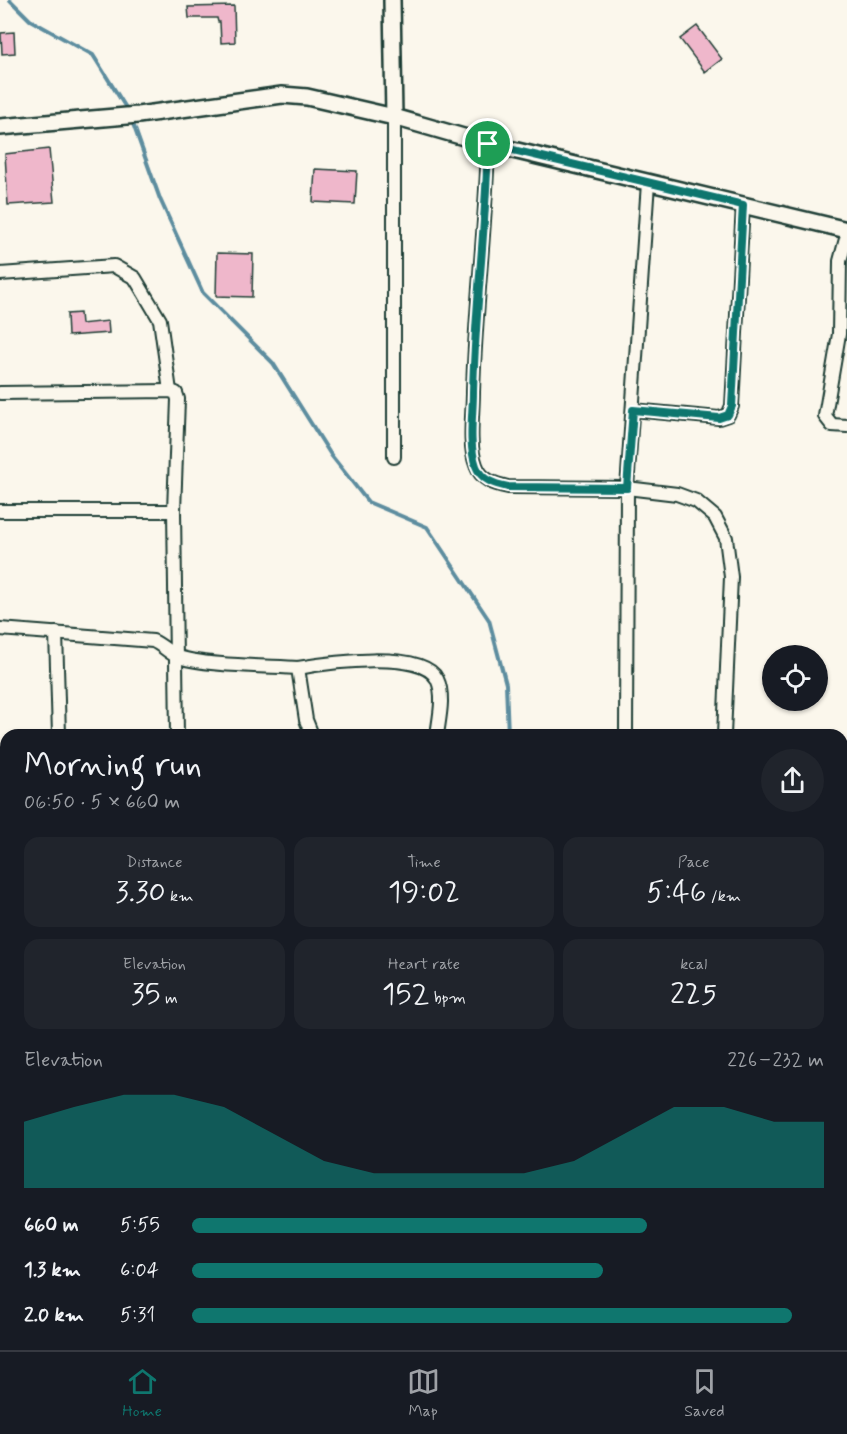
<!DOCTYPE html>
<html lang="en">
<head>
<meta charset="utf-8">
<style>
	:root { --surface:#171b24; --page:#20242c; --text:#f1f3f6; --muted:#9ea1a6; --line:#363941; --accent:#0f766e }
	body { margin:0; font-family:Mynerve,sans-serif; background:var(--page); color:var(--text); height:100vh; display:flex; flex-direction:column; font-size:22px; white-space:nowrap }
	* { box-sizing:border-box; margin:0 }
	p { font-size:20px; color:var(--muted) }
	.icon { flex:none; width:33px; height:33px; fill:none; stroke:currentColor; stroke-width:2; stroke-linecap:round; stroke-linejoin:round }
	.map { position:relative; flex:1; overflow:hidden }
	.side { position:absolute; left:0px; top:729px; width:848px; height:621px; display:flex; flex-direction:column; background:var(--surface); border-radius:18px 18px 0 0; box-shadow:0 2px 4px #0004 }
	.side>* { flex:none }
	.buttons { position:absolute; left:762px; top:645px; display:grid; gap:12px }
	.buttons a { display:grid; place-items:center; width:66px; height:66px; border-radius:50%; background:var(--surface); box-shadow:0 2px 4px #0004; font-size:30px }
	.pin { position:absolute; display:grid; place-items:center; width:51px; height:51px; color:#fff; margin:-26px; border:3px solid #fff; border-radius:50%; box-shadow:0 2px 6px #0007 }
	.round { display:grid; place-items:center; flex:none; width:63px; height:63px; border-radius:32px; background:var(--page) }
	.headline { display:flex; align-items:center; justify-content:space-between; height:102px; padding:0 24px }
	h1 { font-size:33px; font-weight:600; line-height:45px }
	.stats { display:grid; grid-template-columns:repeat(3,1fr); gap:9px; height:102px; padding:6px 24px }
	.stats div { display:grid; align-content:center; border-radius:15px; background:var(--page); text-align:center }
	.stats b { font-size:30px; font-weight:600 }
	.stats small { font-size:16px; font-weight:400 }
	.stats p { font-size:16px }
	.chart { height:168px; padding:12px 24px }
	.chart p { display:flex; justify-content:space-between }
	.chart svg { width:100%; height:108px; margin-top:6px; fill:var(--accent); opacity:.7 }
	ul { padding:0 24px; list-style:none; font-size:20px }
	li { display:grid; grid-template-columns:96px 72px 1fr; align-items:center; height:45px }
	li i { height:15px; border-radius:8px; background:var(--accent) }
	.dock { display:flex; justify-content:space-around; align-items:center; height:84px; border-top:2px solid var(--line); background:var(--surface); font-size:16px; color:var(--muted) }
	.dock a { display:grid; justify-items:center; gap:3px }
	.dock .on { color:var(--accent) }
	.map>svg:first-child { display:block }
</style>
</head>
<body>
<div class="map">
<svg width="847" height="1350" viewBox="0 0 847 1350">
	<rect width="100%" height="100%" fill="#fbf7ec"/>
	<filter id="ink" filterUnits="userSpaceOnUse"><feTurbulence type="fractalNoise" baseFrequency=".0167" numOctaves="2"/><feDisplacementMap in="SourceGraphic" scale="12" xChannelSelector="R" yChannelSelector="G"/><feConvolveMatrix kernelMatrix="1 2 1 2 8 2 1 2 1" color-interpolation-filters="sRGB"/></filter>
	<g filter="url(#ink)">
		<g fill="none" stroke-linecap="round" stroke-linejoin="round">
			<!-- stream -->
			<g stroke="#5d8d9f" stroke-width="4">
				<path d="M10,0L30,20L93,55L128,111"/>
				<path d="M131,118L160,199L203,293L273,363L331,455L368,502L427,527L489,620L506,684L508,735"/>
				<path d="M605,1344L609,1350"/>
			</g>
		</g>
		<!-- building -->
		<g fill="#efb7cb" stroke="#1f3d34" stroke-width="1.5">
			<path d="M234,6L235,42L221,43L220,22H218L217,18H189L188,7Z"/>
			<path d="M697,26L722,59L705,72L680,39Z"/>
			<path d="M14,32L15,53L2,54L1,33Z"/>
			<path d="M49,149L54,202L8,205L5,154Z"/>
			<path d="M315,169L357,171L355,204L313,202Z"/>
			<path d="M217,253L253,254L252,297L216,296Z"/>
			<path d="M80,313L81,324L108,321L109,333L68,336L67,314Z"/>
		</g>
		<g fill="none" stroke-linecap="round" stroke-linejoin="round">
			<!-- minor casing -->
			<g stroke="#1f3d34" stroke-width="16">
				<g id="minor">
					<path d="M488,144C486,227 475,309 473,392C473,415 468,444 476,465C481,480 494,484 508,487L627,488L677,494L696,501L715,517L726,538L731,577L724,735"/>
					<path d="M847,235L840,261L839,334L825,416L832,425L847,426"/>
					<path d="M0,274L114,266L135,278L160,320L170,391"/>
					<path d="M0,393L170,391L176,393L178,399L174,511L177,735"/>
					<path d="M633,410L719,418L728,415L732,406L743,205"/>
					<path d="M394,457V117"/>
					<path d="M0,511H174"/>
					<path d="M0,629L153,641C162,645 168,652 176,656C201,666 268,666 298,668L306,720L312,735"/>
					<path d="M56,633L59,735"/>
					<path d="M298,668C326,663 422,649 437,679C445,695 439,719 437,735"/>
					<path d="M626,735L627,488L648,183"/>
					<path d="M0,816H6"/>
					<path d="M0,1170H6"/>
					<path d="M0,1329H6"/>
					<path d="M83,1344V1350"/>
					<path d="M334,1344L347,1347"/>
					<path d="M560,1344V1350"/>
					<path d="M275,1350V1344"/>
					<path d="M720,1350L721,1344"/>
				</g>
			</g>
			<!-- tertiary casing -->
			<g stroke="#1f3d34" stroke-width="20">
				<g id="tertiary">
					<path d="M392,0L394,117"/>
					<path d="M0,127L138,115L282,95L307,97L394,117L488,144L847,230"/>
				</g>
			</g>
			<!-- minor -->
			<use href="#minor" stroke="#fbf7ec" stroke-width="12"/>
			<!-- tertiary -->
			<use href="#tertiary" stroke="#fbf7ec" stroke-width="15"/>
		</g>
	</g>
	<g fill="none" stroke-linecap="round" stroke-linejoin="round" filter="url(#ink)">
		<!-- route casing -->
		<g stroke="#fff" stroke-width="12">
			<path id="route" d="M488,144L743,205L732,406L728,415L719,418L633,410L627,488L508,487C494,484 481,480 476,466C468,444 473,415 473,392C475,309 486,227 488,144Z"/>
		</g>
		<!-- route -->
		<use href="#route" stroke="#0f766e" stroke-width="8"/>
	</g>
</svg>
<div class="buttons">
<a><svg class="icon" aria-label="locate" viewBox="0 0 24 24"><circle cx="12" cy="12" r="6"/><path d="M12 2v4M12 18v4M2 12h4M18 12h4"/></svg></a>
</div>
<div class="pin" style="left:488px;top:144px;background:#1e9e55"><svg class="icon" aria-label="arrive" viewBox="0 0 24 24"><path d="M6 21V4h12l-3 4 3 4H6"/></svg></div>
<section class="side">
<div class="headline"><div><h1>Morning run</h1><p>06:50 · 5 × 660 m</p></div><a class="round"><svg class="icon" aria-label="share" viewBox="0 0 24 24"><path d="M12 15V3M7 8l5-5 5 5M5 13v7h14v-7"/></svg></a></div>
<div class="stats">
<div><p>Distance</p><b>3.30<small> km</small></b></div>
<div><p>Time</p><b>19:02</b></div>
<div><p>Pace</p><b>5:46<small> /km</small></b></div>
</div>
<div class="stats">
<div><p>Elevation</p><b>35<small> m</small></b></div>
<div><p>Heart rate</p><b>152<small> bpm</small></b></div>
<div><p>kcal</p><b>225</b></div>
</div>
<div class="chart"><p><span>Elevation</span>226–232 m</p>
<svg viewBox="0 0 160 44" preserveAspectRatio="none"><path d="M0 44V17L10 11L20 6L30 6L40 11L50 22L60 33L70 38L80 38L90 38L100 38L110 33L120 22L130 11L140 11L150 17L160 17V44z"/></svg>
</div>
<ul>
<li><b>660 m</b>5:55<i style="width:72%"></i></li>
<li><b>1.3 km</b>6:04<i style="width:65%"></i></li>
<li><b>2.0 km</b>5:31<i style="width:95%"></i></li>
</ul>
</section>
</div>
<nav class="dock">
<a class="on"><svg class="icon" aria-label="home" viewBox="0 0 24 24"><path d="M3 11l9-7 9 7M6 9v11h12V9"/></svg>Home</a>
<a><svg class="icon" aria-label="map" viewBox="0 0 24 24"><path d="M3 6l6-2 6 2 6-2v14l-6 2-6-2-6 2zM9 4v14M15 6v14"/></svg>Map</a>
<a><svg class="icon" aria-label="saved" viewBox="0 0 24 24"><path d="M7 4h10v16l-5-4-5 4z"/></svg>Saved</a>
</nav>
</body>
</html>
